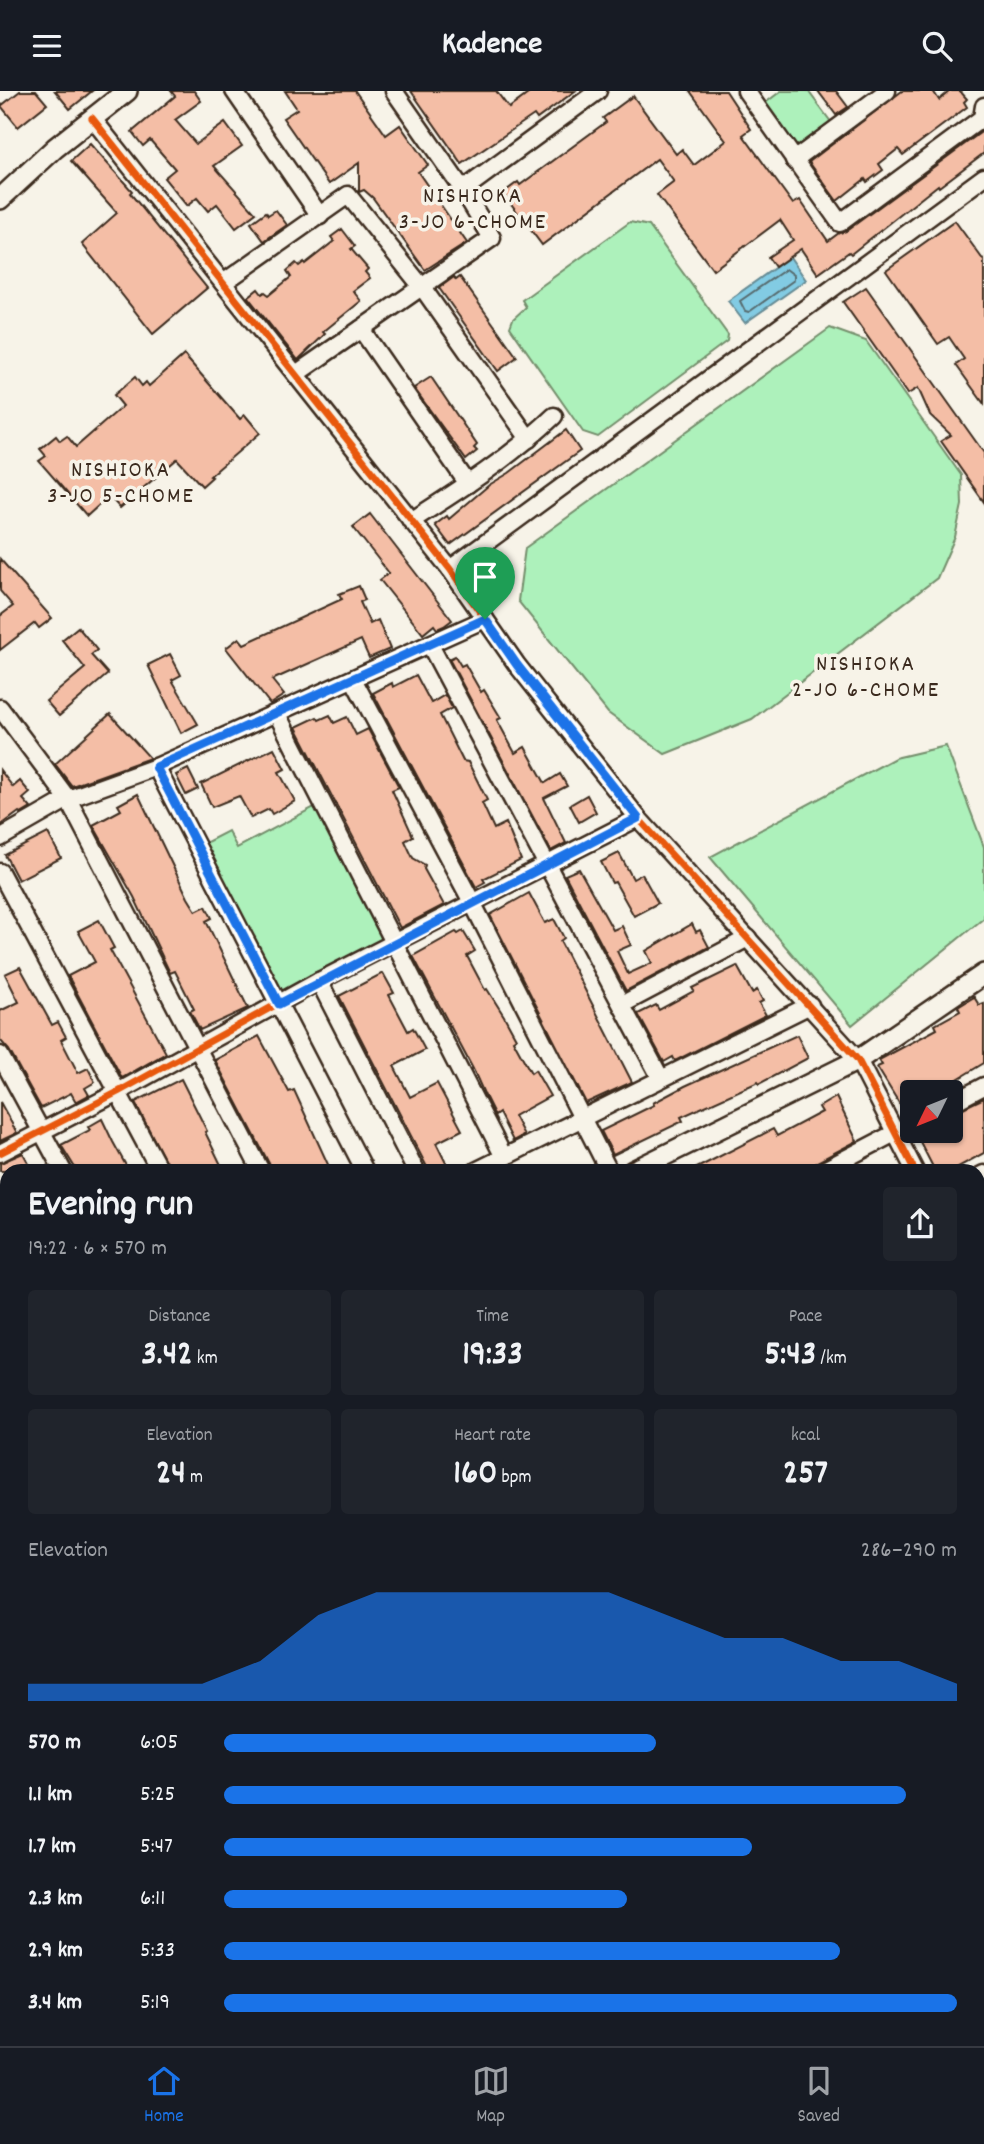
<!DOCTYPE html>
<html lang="en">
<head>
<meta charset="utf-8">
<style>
	:root { --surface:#171b24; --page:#20242c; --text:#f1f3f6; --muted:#9ea1a6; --line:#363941; --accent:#1a73e8 }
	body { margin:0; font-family:Dekko,sans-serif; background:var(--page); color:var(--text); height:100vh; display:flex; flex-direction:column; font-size:26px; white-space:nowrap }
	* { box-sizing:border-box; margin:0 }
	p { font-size:23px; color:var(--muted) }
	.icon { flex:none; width:38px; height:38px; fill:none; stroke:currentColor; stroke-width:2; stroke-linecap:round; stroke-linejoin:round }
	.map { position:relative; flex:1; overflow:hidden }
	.panel { position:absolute; left:0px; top:1073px; width:985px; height:884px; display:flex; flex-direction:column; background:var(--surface); border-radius:21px 21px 0 0; box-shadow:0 2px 5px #0004 }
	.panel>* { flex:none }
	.needle { width:46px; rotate:227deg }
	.controls { position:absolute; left:900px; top:989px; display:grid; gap:14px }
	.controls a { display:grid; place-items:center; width:63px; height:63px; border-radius:7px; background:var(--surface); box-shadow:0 2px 5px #0004; font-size:35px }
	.pin { position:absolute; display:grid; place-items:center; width:60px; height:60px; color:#fff; margin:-72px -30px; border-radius:50% 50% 50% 0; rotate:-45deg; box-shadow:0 0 7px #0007 }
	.pin .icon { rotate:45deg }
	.round { display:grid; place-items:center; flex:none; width:74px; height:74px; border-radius:7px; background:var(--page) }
	.overview { display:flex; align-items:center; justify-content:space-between; height:119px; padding:0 28px }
	h1 { font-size:38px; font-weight:700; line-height:52px }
	.stats { display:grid; grid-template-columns:repeat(3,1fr); gap:10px; height:119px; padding:7px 28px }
	.stats div { display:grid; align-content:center; border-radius:7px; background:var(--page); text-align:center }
	.stats b { font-size:35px; font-weight:700 }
	.stats small { font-size:19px; font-weight:400 }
	.stats p { font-size:19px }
	.chart { height:196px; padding:14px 28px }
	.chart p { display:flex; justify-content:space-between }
	.chart svg { width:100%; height:126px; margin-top:7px; fill:var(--accent); opacity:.7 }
	ul { padding:0 28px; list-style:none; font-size:23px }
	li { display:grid; grid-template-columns:112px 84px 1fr; align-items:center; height:52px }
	li i { height:18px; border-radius:9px; background:var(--accent) }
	header { display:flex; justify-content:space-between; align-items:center; height:91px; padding:0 28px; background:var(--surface); font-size:32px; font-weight:700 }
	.tabs { display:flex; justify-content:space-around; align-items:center; height:98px; border-top:2px solid var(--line); background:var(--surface); font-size:19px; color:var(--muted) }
	.tabs a { display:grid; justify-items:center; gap:4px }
	.tabs .on { color:var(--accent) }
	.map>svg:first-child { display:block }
</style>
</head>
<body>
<header><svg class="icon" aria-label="menu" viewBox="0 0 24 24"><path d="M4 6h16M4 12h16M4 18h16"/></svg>Kadence<svg class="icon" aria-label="search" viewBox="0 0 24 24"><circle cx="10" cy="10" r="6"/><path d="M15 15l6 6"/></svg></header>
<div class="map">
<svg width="984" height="1955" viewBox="0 0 984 1955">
	<rect width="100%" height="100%" fill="#f7f3e8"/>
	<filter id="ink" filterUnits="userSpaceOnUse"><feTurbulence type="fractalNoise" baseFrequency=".0143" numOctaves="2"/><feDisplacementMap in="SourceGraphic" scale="14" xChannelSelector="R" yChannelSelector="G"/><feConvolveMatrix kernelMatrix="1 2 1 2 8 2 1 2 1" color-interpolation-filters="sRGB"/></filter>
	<g filter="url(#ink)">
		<!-- green -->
		<g fill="#adf1bb" stroke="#748e6c" stroke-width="2">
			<path d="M781,0H808L834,35L797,61L764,13Z"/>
			<path d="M630,131L649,135L728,244L727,250L598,346L583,341L510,236L513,228L526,216L522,209Z"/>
			<path d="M830,237L866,250L961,384L962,414L955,446L937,487L752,628L665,663L608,622L518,510L525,457Z"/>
			<path d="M946,655L984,756V827L852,934L710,766L895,667Z"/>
			<path d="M318,714L387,850L282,904L203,753L228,740L237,757Z"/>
			<path d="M0,1603L7,1618V1727L0,1730Z"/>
		</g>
		<!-- water -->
		<path fill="#82cbe3" stroke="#668b94" stroke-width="2" d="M790,166L806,189L745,232L728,210Z"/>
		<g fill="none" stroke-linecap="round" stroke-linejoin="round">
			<!-- shore -->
			<path stroke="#576a6d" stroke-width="2" d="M786,178L794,184V189L749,221L745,220L740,210Z"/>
			<!-- river -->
			<g stroke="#82cbe3" stroke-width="26">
				<path d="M978,1660L984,1658"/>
				<path d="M92,1955L109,1950"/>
			</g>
		</g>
		<!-- building -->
		<g fill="#f4bea6" stroke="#3b2a1e" stroke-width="2">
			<path d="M20,0H36L47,13L18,36L1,15Z"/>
			<path d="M55,0H92L70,18Z"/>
			<path d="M171,0H194L201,10L175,29L196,53L225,32L242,55L214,75L256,122L236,137L217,113L208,120L197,107L187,115L164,87L175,78L150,49L143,55L132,41L175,5Z"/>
			<path d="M285,0H355L386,44L400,34L428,74L418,81L467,152L425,179L373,107L364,99L359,101V72L329,93L283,27L297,18Z"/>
			<path d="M411,0H496L509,17L532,0H575L537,28L534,24L462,73Z"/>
			<path d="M690,0H726L751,38L743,44L793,113L800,109L828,150L839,142L846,140L984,39V62L939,96L938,94L851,163L849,161L818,183L801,158L775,176L768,166L793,149L780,129L713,179L657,104L674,91L657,68L542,154L503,102L518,91L520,94L606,31L603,27L633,5L676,63L682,58L694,74L726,50Z"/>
			<path d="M818,0H836L848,16L836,24Z"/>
			<path d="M902,0H933L939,9L950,0H960L967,8L964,11L967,16L903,64L898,58L879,73L883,79L867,91L865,88L837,110L809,71Z"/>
			<path d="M90,53L132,100L130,102L207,197L153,243L82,153L117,122L71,70Z"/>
			<path d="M276,119L287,134L264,150L251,132L266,121L268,124Z"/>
			<path d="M955,130L984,170V313L956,274L964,268L949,246L938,253L886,179Z"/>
			<path d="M342,138L355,155L351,158L368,178L365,181L370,187L353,200L361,210L323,241L325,243L298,269L248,206L258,198L262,203L265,201L269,204L291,186L287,180L296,172L299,175L304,171L305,173L334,150L331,146Z"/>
			<path d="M454,186L456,189L460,186L517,266L498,280L439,197Z"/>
			<path d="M866,196L984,362V411L941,350L951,344L930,324L918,297L908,303L843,211Z"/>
			<path d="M184,264L240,328L245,324L260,342L210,385L212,386L202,395L177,368L120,417L109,405L87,425L39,370L46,365L40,358L56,345L60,350L67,345L76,356L123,315L114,304L135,286L142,295L146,291L149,295Z"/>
			<path d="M431,286L477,354L474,357L477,360L466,369L414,297Z"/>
			<path d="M566,339L580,360L450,454L435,434L447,425L449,428L489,394L509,382Z"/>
			<path d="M370,423L452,529L444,535L437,538L434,534L423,543L380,489L389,482L353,436Z"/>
			<path d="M0,468L52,527L39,537L35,532L0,559V525L13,515L0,500Z"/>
			<path d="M359,495L365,509L360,511L370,533L378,529L390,558L369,567L361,549L272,589L284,604L270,613L226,557L239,547L244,553L342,508L339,503Z"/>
			<path d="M78,536L97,559L91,564L108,583L59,625L46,610L85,577L62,549Z"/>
			<path d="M170,563L181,584L172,589L198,633L181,642L148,574Z"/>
			<path d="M455,565L461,575L465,573L481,601L484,599L501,627L497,629L515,662L525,656L545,692L560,683L567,695L544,707L566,752L551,760L449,568Z"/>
			<path d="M416,584L431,612L445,604L452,617L440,624L463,670L468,671L487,709L482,712L494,738L506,732L521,769L483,788L485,791L476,796L373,602L392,592L393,596Z"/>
			<path d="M110,623L150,667L72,695L55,673Z"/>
			<path d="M330,624L334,632L347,626L356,644L368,638L399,696L392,699L413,745L405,750L413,767L425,774L424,778L444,814L400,837L296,636L317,626L319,629Z"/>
			<path d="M274,657L285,678L279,681L295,710L272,723L269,718L251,727L239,705L212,716L201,693Z"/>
			<path d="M188,678L198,698L186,704L176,684Z"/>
			<path d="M0,679L13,696L20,690L30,702L23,708L31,717L21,723L19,721L0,735Z"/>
			<path d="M138,703L188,807L196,820L206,815L212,827L206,830L248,917L200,939L190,920L194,918L175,880L170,882L134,806L93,734L121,719L118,714Z"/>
			<path d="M587,704L596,721L579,731L570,714Z"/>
			<path d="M48,742L61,767L18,789L5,764Z"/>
			<path d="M619,762L633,788L642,783L658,812L634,825L615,791L612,792L601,771Z"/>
			<path d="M579,778L613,839L622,835L631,854L617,860L628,883L652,872L646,860L692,833L696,841L700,839L709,856L626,900L565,784Z"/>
			<path d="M529,802L545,832L554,828L564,847L560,850L632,991L586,1012L490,824Z"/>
			<path d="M99,829L114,857L110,859L166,962L122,987L68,885L95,871L78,840Z"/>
			<path d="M463,840L475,860L467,865L485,899L487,898L504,925L516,947L513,949L531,982L535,979L550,1005L514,1025L524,1044L513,1050L499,1022L495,1025L485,1005L473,978L413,865L456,841L458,843Z"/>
			<path d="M737,875L752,902L757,899L763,910L759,912L766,924L675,970L673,966L664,971L638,923L656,914L659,919L694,900L692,897Z"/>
			<path d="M20,876L52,934L58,931L66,946L61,949L78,982L88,977L95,991L85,997L89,1004L76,1011L71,1002L41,1017L9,959L0,949V920L19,911L5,883Z"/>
			<path d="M383,882L394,902L389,904L408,940L413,937L425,959L394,975L410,1006L437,992L462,1039L436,1052L450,1080H429L339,905Z"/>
			<path d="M974,906L979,914L984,912V972L936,1001H912V1011L902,1017L877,976L882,974L879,969L937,938L935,934L960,920L958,916Z"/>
			<path d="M797,944L808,967L759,993L758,991L681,1026L683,1030L613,1064L601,1040L654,1014L653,1012L685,995Z"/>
			<path d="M259,945L289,1001L294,999L331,1080H273L215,969Z"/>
			<path d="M181,988L207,1040L205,1041L224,1080H170L135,1011Z"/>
			<path d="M836,1006L857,1050L817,1071L811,1080H691L773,1038L777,1045L822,1021L819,1016Z"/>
			<path d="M984,1007V1062L951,1080H935L916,1043L920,1040H950V1023Z"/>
			<path d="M0,1011L17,1042L0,1050Z"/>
			<path d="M102,1028L113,1051L129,1080H77L61,1054L90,1039L88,1036Z"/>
			<path d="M23,1062L33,1080H0V1072Z"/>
		</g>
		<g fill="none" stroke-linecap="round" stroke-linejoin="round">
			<!-- minor casing -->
			<g stroke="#3b2a1e" stroke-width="21">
				<g id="minor">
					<path d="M234,0L320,125"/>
					<path d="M746,0L840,132L982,27L984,15"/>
					<path d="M92,27L450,478L517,574L638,727L858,969L915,1080"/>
					<path d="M794,69L887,0"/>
					<path d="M463,99L598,0"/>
					<path d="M223,192L348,104L422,196L529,348"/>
					<path d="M361,238L468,393"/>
					<path d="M296,283L492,147L463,99L394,0"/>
					<path d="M411,430C461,398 511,366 554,325"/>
					<path d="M450,478L984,86"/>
					<path d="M430,554L660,986"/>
					<path d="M353,588L473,813L609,1080"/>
					<path d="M0,617L68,708L261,1080"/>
					<path d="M277,623L504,1066"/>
					<path d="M156,676L365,1080"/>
					<path d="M0,747L68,708L156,676L485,528"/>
					<path d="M0,781L160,1080"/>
					<path d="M319,890L416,1080"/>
					<path d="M623,913L748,847"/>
					<path d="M0,964L63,1080"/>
					<path d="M950,1013L984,995"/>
					<path d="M0,1062L118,1001L319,890L638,727"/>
					<path d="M476,1080L810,914"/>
					<path d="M822,1080L912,1033"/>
					<path d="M978,1086L984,1083"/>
					<path d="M0,1143L7,1156"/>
					<path d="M978,1179L984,1176"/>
					<path d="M978,1203L984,1213"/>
					<path d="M978,1276L984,1272"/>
					<path d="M0,1327L4,1334"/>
					<path d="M978,1374L984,1371"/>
					<path d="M978,1398L984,1408"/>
					<path d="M0,1543L7,1539"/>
					<path d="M978,1577L984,1588"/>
					<path d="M978,1622L984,1620"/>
					<path d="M978,1691L984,1689"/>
					<path d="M978,1708L984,1719"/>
					<path d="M0,1733L7,1730"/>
					<path d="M978,1812H984"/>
					<path d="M0,1831L7,1828"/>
					<path d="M0,1911L7,1909"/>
					<path d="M612,1950L613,1955"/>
					<path d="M823,1950L825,1955"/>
					<path d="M163,1955L182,1950"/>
					<path d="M387,1955L398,1950"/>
					<path d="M570,1955L581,1950"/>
				</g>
			</g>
			<!-- tertiary casing -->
			<g stroke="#3b2a1e" stroke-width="24">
				<g id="tertiary">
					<path d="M0,108L55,57L127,0"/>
					<path d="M633,1080L858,969L984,883"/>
					<path d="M0,1410L7,1406"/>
					<path d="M980,1912L984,1920"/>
					<path d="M344,1950L346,1955"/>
					<path d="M869,1955L884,1950"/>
					<path d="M967,1955L984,1947"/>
				</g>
			</g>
			<!-- minor -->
			<use href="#minor" stroke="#f7f3e8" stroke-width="16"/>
			<!-- tertiary -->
			<use href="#tertiary" stroke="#f7f3e8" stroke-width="19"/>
			<!-- cycleway casing -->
			<g stroke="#f7f3e8" stroke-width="11">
				<g id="cycleway">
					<path d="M92,27L450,478L517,574L638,727L858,969L915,1080"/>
					<path d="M0,1062L118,1001L319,890L638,727"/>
				</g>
			</g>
			<!-- cycleway -->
			<use href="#cycleway" stroke="#e8590c" stroke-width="7"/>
		</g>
	</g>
	<g fill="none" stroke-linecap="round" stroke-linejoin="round" filter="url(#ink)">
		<!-- route casing -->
		<g stroke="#fff" stroke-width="14">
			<path id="route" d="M485,528L517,574L638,727L279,913L156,676Z"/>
		</g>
		<!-- route -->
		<use href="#route" stroke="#1a73e8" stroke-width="9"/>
	</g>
	<g text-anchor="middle" stroke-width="7" stroke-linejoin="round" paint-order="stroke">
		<!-- neighbourhood labels -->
		<g font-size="23" letter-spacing="2" fill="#3b2a1e" stroke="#f7f3e8">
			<text x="473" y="111">NISHIOKA<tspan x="473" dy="26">3-JO 6-CHOME</tspan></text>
			<text x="121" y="385">NISHIOKA<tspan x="121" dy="26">3-JO 5-CHOME</tspan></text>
			<text x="866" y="579">NISHIOKA<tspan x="866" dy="26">2-JO 6-CHOME</tspan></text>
		</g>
	</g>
</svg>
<div class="controls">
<a><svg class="needle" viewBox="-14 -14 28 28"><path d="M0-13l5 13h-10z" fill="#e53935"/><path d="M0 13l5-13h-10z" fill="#9ea1a6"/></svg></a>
</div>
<div class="pin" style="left:485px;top:528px;background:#1e9e55"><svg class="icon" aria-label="arrive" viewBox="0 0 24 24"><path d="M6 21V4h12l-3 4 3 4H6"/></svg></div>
<section class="panel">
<div class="overview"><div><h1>Evening run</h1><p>19:22 · 6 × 570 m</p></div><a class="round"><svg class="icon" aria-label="share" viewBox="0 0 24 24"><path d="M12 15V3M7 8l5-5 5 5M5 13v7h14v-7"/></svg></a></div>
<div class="stats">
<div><p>Distance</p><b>3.42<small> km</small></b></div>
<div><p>Time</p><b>19:33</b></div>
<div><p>Pace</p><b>5:43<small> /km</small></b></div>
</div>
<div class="stats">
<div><p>Elevation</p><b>24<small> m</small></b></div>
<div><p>Heart rate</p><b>160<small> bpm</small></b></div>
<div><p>kcal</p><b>257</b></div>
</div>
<div class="chart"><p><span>Elevation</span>286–290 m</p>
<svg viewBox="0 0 160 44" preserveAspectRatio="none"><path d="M0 44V38L10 38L20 38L30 38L40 30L50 14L60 6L70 6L80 6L90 6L100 6L110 14L120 22L130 22L140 30L150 30L160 38V44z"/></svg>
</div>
<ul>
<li><b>570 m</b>6:05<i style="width:59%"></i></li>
<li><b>1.1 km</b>5:25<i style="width:93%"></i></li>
<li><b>1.7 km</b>5:47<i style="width:72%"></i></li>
<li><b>2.3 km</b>6:11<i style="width:55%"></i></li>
<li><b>2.9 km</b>5:33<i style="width:84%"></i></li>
<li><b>3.4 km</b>5:19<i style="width:100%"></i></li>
</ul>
</section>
</div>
<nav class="tabs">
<a class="on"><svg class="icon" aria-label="home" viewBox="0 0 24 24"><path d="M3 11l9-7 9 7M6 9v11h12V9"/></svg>Home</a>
<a><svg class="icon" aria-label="map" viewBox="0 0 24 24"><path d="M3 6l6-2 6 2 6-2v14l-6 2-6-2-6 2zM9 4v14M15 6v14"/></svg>Map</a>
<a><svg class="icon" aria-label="saved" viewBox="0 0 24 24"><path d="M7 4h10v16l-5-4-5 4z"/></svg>Saved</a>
</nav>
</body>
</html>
